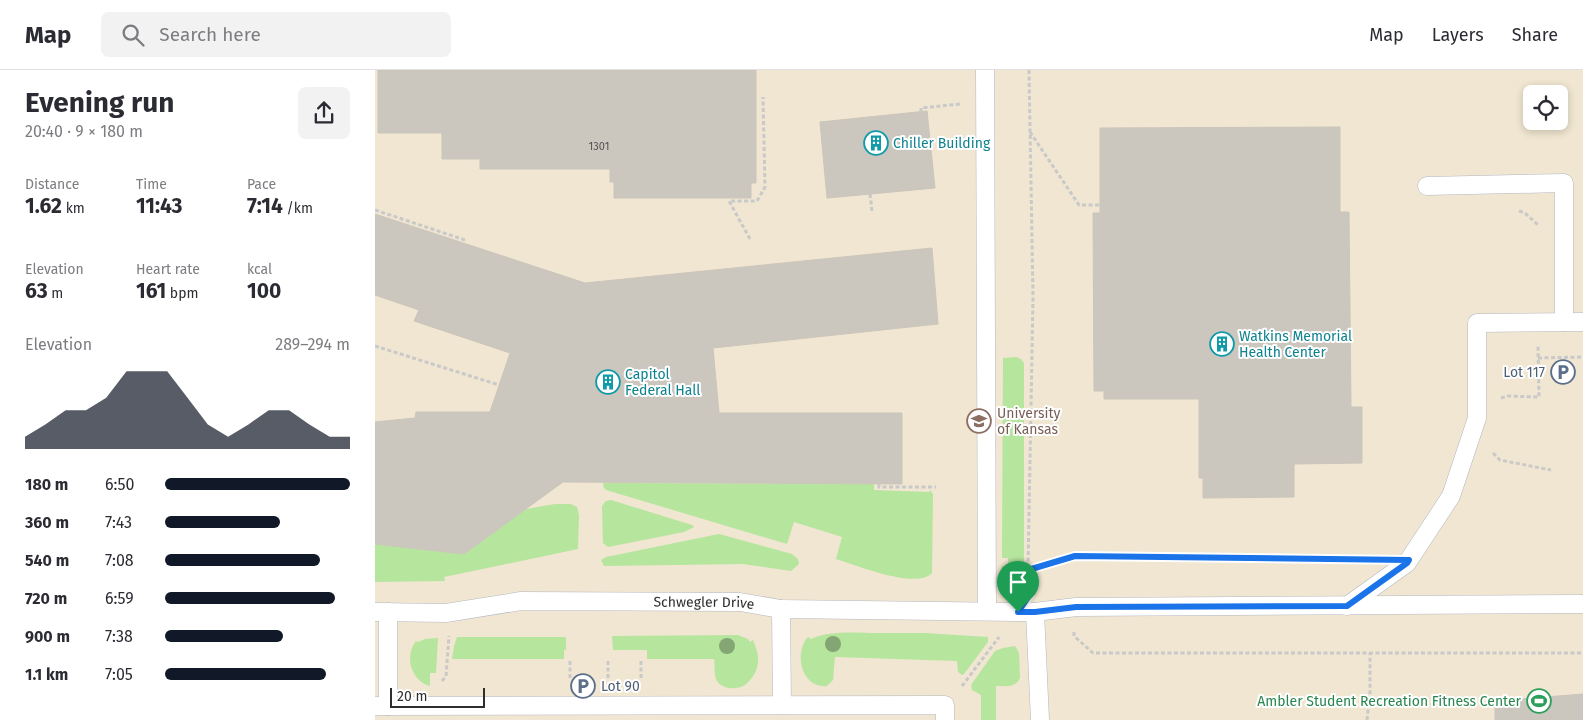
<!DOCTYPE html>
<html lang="en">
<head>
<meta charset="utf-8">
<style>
	:root { --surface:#fff; --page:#f2f2f3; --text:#2b2b33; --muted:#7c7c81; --line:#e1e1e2; --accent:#111827 }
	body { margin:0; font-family:"Fira Sans",sans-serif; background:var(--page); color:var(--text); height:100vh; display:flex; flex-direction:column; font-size:19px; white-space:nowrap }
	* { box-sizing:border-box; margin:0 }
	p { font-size:16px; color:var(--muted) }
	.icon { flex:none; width:28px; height:28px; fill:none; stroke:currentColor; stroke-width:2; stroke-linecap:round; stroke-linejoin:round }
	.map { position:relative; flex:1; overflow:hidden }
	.side { display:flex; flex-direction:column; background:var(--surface); width:375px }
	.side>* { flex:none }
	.fabs { position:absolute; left:1148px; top:15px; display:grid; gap:10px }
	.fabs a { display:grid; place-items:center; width:45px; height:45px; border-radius:8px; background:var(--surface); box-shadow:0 2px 8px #0003; font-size:25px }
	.scale { position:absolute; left:15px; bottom:12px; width:95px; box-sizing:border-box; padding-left:5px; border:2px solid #2e2e2e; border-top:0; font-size:14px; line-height:18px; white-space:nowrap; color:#2e2e2e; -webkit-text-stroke:4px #fff; paint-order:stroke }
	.pin { position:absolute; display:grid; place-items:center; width:42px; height:42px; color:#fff; margin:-51px -21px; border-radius:50% 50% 50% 0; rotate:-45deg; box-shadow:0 0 5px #0007 }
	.pin .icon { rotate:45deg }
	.round { display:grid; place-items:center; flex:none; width:52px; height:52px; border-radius:8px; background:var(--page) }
	.head { display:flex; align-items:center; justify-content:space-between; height:85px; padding:0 25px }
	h1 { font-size:28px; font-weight:700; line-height:38px }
	.stats { display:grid; grid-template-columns:repeat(3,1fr); gap:8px; height:85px; padding:5px 25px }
	.stats div { display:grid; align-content:center }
	.stats b { font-size:21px; font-weight:700 }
	.stats small { font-size:14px; font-weight:400 }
	.stats p { font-size:14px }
	.chart { height:140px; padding:10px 25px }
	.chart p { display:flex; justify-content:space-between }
	.chart svg { width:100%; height:90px; margin-top:5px; fill:var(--accent); opacity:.7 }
	ul { padding:0 25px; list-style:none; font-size:16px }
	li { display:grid; grid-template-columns:80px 60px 1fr; align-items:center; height:38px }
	li i { height:12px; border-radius:6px; background:var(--accent) }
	header { display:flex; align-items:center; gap:30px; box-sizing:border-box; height:70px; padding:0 25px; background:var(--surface); border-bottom:1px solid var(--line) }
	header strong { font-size:24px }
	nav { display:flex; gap:28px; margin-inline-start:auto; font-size:18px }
	.search { width:350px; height:45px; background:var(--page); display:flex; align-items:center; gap:12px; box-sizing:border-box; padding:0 18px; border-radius:8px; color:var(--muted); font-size:19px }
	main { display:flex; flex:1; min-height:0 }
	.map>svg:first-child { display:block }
</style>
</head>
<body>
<header>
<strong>Map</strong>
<div class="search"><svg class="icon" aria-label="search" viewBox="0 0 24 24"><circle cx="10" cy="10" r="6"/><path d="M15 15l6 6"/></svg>Search here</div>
<nav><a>Map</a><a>Layers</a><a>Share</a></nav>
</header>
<main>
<section class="side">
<div class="head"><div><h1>Evening run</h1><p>20:40 · 9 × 180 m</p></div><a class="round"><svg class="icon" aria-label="share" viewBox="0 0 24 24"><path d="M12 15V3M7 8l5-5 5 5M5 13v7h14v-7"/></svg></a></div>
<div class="stats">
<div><p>Distance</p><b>1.62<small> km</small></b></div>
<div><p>Time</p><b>11:43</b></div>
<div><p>Pace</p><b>7:14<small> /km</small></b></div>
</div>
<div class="stats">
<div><p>Elevation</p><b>63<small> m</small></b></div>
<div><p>Heart rate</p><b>161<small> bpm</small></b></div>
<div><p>kcal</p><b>100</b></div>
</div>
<div class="chart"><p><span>Elevation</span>289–294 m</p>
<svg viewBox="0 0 160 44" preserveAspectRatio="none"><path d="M0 44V38L10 32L20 25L30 25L40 19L50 6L60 6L70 6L80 19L90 32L100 38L110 32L120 25L130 25L140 32L150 38L160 38V44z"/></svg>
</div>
<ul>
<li><b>180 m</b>6:50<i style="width:100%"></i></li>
<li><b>360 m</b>7:43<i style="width:62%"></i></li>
<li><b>540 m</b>7:08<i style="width:84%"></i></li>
<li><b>720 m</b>6:59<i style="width:92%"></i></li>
<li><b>900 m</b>7:38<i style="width:64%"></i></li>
<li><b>1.1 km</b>7:05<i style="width:87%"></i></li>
</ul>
</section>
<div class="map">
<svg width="1208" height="650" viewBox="0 0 1208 650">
	<rect width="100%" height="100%" fill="#efe9e1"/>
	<!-- education -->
	<path fill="#f0e6d1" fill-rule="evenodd" d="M0,0H1208V650H0ZM1156,24H1184V51H1156Z"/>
	<!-- green -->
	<g fill="#b6e59e">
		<path d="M641,287L646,289L649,293V495L645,505L638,508L631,506L627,501V496H633V488H627L628,288Z"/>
		<path d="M228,413L499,414V420L554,422L555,420L558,424L557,503C541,520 481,495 461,489L467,467L419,452L412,474L231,420L229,418Z"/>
		<path d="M236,430L317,455L319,457L309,462L233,477L228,473L227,436L231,431Z"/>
		<path d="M180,434H196L202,437L204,445L203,479L69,507L70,511L0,512V474L89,484L151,439Z"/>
		<path d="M344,464L417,484L423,489L424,494L416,501L368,494L229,496L226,490L231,487Z"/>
		<path d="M503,563H549L613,567V572L589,604L587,605L583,602L582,591L460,587L458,610L452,616C427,619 418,583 433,567L436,569C455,560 482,563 503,563Z"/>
		<path d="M363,565L373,569L375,572L378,570C381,578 384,585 383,593C382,601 376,612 368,616C360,620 345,619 341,609C339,603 340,595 339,589H272V580H238L237,566Z"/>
		<path d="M82,567H191V580H189V589H77L79,576Z"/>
		<path d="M63,568L61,603H55V616C36,611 29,586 41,571L43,572L50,569Z"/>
		<path d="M640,576L644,583L645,608C640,618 631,616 621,616V650H606V625L597,620L596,615L620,581L628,578Z"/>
	</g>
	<!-- building -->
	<g fill="#cbc7bf" stroke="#cbc5ba">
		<path d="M3,0H381V113H376V128H239V112H235V99H105V89H67V63H3Z"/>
		<path d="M552,41L560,118L452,128L445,52Z"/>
		<path d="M965,57V142H974L976,337H987V393L919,394V427L828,428V408H824V329H729V321H719L718,143H725V58Z"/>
		<path d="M0,144L210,213L557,178L563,254L338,278L344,343H527V414L188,412L89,484L0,474V352L40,348L41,342H115L135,283L39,251L44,240L0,225Z"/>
		<path d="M1208,624V650H1120V631Z"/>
	</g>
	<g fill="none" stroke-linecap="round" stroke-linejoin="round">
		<!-- lane casing -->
		<g stroke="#b4b7c1" stroke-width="19">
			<g id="lane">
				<path d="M610,0L612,540"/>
				<path d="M1052,116L1189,113V252"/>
				<path d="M972,536L1032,493L1076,426L1102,348V253L1208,252"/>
				<path d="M406,539L407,635"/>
				<path id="s1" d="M0,542L71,543L146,531L365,532L406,539L643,542H660L701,537L1208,534"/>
				<path d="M13,542V636"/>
				<path d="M660,542L665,650"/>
				<path d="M0,636L570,635V650"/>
			</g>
		</g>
		<!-- path -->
		<g stroke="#c9c9c9" stroke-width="3" stroke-dasharray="4 2.5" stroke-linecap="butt">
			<path d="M654,0L658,227L653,500L654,519"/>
			<path d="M546,42V38L585,34"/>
			<path d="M655,62L704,135H725"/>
			<path d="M495,124L497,141"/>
			<path d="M0,140L90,170"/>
			<path d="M1144,141L1150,143L1163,155"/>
			<path d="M375,169L354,131H382L390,117L388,27"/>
			<path d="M0,276L124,315"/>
			<path d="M1163,288L1208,287"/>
			<path d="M1126,328L1133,326L1164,327L1163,276"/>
			<path d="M1118,383L1125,390L1176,400"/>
			<path d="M504,414V417H561"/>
			<path d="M653,500L700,487L993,489"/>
			<path d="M699,562V566L718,583H1208"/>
			<path d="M195,591V610"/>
			<path d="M233,591V610"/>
			<path d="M266,591V610"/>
			<path d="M67,611L71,606L74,566"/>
			<path d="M587,616L624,567"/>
			<path d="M992,650L995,622V583"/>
		</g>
		<!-- lane -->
		<use href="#lane" stroke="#fff" stroke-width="18"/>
	</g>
	<!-- trees -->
	<g fill="#84a574">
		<circle cx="458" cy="574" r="8"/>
		<circle cx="352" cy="576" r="8"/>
	</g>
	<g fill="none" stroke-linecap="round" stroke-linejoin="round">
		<!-- route casing -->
		<g stroke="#fff" stroke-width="10">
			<path id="route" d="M700,486L1034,490L1032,493L972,536L701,537L660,542H643L655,524L653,500Z"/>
		</g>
		<!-- route -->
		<use href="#route" stroke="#1a73e8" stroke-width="6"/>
	</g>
	<!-- icons -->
	<defs>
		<g id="building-ring" transform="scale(1.25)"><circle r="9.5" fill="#fff" stroke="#0f9aa8" stroke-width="1.5"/><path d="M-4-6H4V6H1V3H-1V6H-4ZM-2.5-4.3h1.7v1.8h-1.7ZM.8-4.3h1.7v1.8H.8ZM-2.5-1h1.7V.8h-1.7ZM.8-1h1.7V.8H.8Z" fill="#0f9aa8"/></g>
		<g id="parking-ring" transform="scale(1.25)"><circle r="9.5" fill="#fff" stroke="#5c6f8a" stroke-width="1.5"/><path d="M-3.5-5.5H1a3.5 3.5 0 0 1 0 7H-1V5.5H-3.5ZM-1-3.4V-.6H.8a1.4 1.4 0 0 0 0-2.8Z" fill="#5c6f8a"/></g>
		<g id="university-ring" transform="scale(1.25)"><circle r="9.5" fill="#fff" stroke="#8d6e63" stroke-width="1.5"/><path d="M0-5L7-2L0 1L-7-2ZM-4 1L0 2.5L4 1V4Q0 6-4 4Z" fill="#8d6e63"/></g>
		<g id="stadium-ring" transform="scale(1.25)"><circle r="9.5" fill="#fff" stroke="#2e9e5b" stroke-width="1.5"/><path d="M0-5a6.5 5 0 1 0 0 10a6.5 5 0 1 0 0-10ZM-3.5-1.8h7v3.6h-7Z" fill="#2e9e5b"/></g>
	</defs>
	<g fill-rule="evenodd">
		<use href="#building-ring" x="501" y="73"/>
		<use href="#building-ring" x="847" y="274"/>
		<use href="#parking-ring" x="1188" y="302"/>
		<use href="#building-ring" x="233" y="312"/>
		<use href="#university-ring" x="604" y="351"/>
		<use href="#parking-ring" x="208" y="616"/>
		<use href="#stadium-ring" x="1164" y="631"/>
	</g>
	<g text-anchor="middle" stroke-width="4" stroke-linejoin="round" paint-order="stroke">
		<!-- number labels -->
		<g font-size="11" fill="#555452">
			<text x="224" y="80">1301</text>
		</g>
		<!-- culture labels -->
		<g font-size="14" fill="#0d838f" stroke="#fff" text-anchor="start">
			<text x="518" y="78">Chiller Building</text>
			<text x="864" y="271">Watkins Memorial<tspan x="864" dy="16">Health Center</tspan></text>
			<text x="250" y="309">Capitol<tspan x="250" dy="16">Federal Hall</tspan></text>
		</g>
		<!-- service labels -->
		<g font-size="14" fill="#4e5e75" stroke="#fff" text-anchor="end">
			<text x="1170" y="307">Lot 117</text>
			<text x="226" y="621" text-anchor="start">Lot 90</text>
		</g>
		<!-- education labels -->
		<g font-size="14" fill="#785e54" stroke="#fff" text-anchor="start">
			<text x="622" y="348">University<tspan x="622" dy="16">of Kansas</tspan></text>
		</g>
		<!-- street labels -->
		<g font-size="14" fill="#2e2e2e" stroke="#fff">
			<text dy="5" stroke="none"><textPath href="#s1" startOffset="330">Schwegler Drive</textPath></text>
		</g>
		<!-- leisure labels -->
		<g font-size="14" fill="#27864d" stroke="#fff" text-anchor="end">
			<text x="1146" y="636">Ambler Student Recreation Fitness Center</text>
		</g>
	</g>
</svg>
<div class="fabs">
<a><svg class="icon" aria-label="locate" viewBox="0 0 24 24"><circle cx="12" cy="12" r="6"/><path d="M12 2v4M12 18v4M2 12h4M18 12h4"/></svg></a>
</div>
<div class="scale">20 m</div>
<div class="pin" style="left:643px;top:542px;background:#1e9e55"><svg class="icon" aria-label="arrive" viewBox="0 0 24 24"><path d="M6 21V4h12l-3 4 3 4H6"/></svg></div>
</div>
</main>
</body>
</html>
